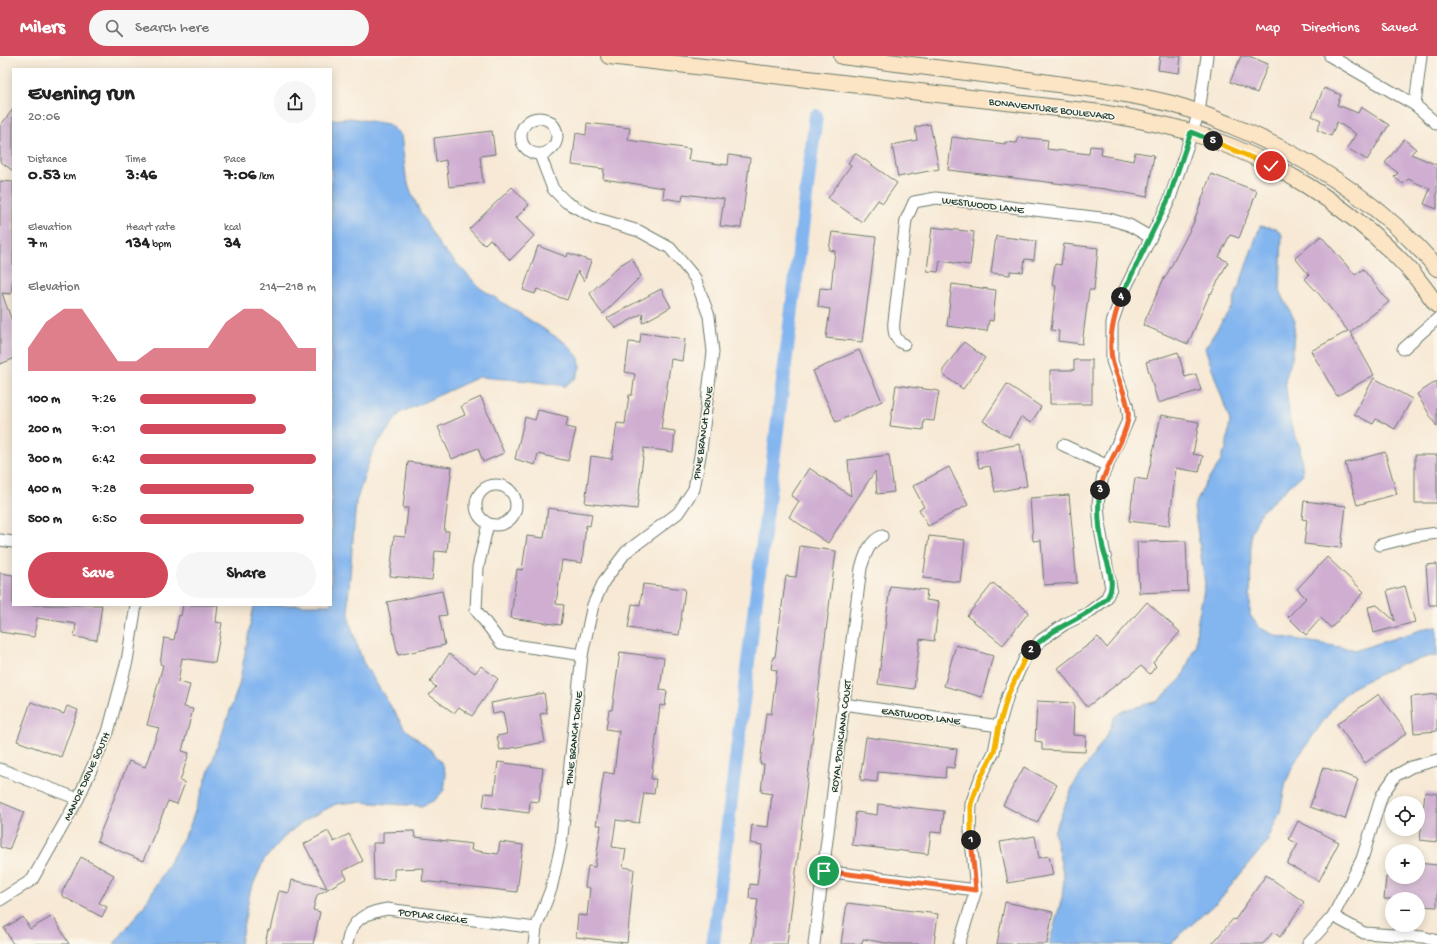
<!DOCTYPE html>
<html lang="en">
<head>
<meta charset="utf-8">
<style>
	:root { --surface:#fff; --page:#f6f6f6; --text:#222; --muted:#767676; --accent:#d1495b }
	body { margin:0; font-family:"Gochi Hand",sans-serif; background:var(--page); color:var(--text); height:100vh; display:flex; flex-direction:column; font-size:15px; white-space:nowrap }
	* { box-sizing:border-box; margin:0 }
	p { font-size:13px; color:var(--muted) }
	.icon { flex:none; width:22px; height:22px; fill:none; stroke:currentColor; stroke-width:2; stroke-linecap:round; stroke-linejoin:round }
	.map { position:relative; flex:1; overflow:hidden }
	.details { position:absolute; left:12px; top:12px; width:320px; height:538px; display:flex; flex-direction:column; background:var(--surface); border-radius:0px; box-shadow:0 2px 10px #0003 }
	.details>* { flex:none }
	.fabs { position:absolute; left:1385px; top:740px; display:grid; gap:8px }
	.fabs a { display:grid; place-items:center; width:40px; height:40px; border-radius:50%; background:var(--surface); box-shadow:0 2px 10px #0003; font-size:20px }
	.pin { position:absolute; display:grid; place-items:center; width:34px; height:34px; color:#fff; margin:-17px; border:2px solid #fff; border-radius:50%; box-shadow:0 1px 4px #0007 }
	.km { position:absolute; width:20px; height:20px; margin:-10px; border-radius:50%; background:#222; color:#fff; font-size:11px; line-height:20px; text-align:center }
	.round { display:grid; place-items:center; flex:none; width:42px; height:42px; border-radius:21px; background:var(--page) }
	.overview { display:flex; align-items:center; justify-content:space-between; height:68px; padding:0 16px }
	h1 { font-size:22px; font-weight:800; line-height:30px }
	.metrics { display:grid; grid-template-columns:repeat(3,1fr); gap:6px; height:68px; padding:4px 16px }
	.metrics div { display:grid; align-content:center }
	.metrics b { font-size:17px; font-weight:800 }
	.metrics small { font-size:11px; font-weight:400 }
	.metrics p { font-size:11px }
	.chart { height:112px; padding:8px 16px }
	.chart p { display:flex; justify-content:space-between }
	.chart svg { width:100%; height:72px; margin-top:4px; fill:var(--accent); opacity:.7 }
	.action { display:flex; gap:8px; margin-top:auto; padding:8px 16px }
	.action a { flex:1; height:46px; border-radius:24px; background:var(--accent); color:#fff; font-size:16px; font-weight:800; line-height:46px; text-align:center }
	.action a+a { background:var(--page); color:var(--text) }
	ul { padding:0 16px; list-style:none; font-size:13px }
	li { display:grid; grid-template-columns:64px 48px 1fr; align-items:center; height:30px }
	li i { height:10px; border-radius:5px; background:var(--accent) }
	header { display:flex; align-items:center; gap:24px; box-sizing:border-box; height:56px; padding:0 20px; background:var(--accent); color:#fff }
	header strong { font-size:19px }
	nav { display:flex; gap:22px; margin-inline-start:auto; font-size:14px }
	.search { width:280px; height:36px; background:var(--page); display:flex; align-items:center; gap:10px; box-sizing:border-box; padding:0 14px; border-radius:22px; color:var(--muted); font-size:15px }
	.map>svg:first-child { display:block }
</style>
</head>
<body>
<header>
<strong>Milers</strong>
<div class="search"><svg class="icon" aria-label="search" viewBox="0 0 24 24"><circle cx="10" cy="10" r="6"/><path d="M15 15l6 6"/></svg>Search here</div>
<nav><a>Map</a><a>Directions</a><a>Saved</a></nav>
</header>
<div class="map">
<svg width="1437" height="888" viewBox="0 0 1437 888">
	<rect width="100%" height="100%" fill="#fbf7ec"/>
	<filter id="ink" filterUnits="userSpaceOnUse"><feTurbulence type="fractalNoise" baseFrequency=".025" numOctaves="2"/><feDisplacementMap in="SourceGraphic" scale="8" xChannelSelector="R" yChannelSelector="G"/><feConvolveMatrix kernelMatrix="1 2 1 2 8 2 1 2 1" color-interpolation-filters="sRGB"/></filter>
	<filter id="wash" filterUnits="userSpaceOnUse"><feTurbulence type="fractalNoise" baseFrequency=".012" numOctaves="4" result="noise"/><feDisplacementMap in="SourceGraphic" scale="16" xChannelSelector="R" yChannelSelector="G"/><feGaussianBlur stdDeviation="0.9" result="paint"/><feColorMatrix in="noise" values="0 0 0 0 0 0 0 0 0 0 0 0 0 0 0 0 0 1.4 0 .05"/><feComposite in="paint" operator="in"/></filter>
	<g filter="url(#wash)">
		<rect width="100%" height="100%" fill="#f7e9d5"/>
		<!-- water -->
		<g fill="#83b5ef" stroke="#517992">
			<path d="M350,62L388,68L401,79L406,121L411,136L421,158L440,190L480,232L567,288L579,302L580,311L576,322L565,330L530,325L479,321L400,357L373,394L356,446L348,543L350,567L363,606L405,673L433,696L443,709L446,720L444,734L435,744L422,750L357,746L336,748L305,764L286,779L264,804L250,836L240,888H114L144,850L189,772L239,629L254,549H331V64Z"/>
			<path d="M1260,170L1276,172L1282,179L1280,235L1295,265L1292,303L1285,324L1290,366L1300,391L1303,418L1261,456L1251,477L1250,559L1260,572L1277,580L1357,594L1427,572L1437,570V601L1432,600L1401,608L1351,632L1336,647L1296,704L1286,726L1280,756L1267,786L1220,843L1170,888H1049L1062,842L1064,821L1054,776L1073,730L1108,677L1115,660L1125,654L1158,645L1182,622L1196,588L1197,569L1205,528L1194,451L1205,428L1221,405L1222,399L1226,393L1230,365L1205,292L1232,250Z"/>
		</g>
		<g fill="none" stroke-linecap="round" stroke-linejoin="round">
			<!-- canal -->
			<path stroke="#83b5ef" stroke-width="14" d="M713,888L816,60"/>
		</g>
		<g id="blocks">
			<!-- building -->
			<g fill="#cfaed2">
				<path d="M1160,0H1181L1179,17L1158,14Z"/>
				<path d="M1241,0H1249L1268,8L1257,37L1230,26Z"/>
				<path d="M1324,32L1341,39L1337,49L1358,57L1361,51L1389,69L1367,104L1347,92L1356,78L1337,66L1331,80L1317,74L1321,64L1312,60Z"/>
				<path d="M13,53V115L0,105V70Z"/>
				<path d="M587,67L630,72L628,84L690,93L688,104L728,109L729,99L750,102L741,172L720,170L724,143L683,138L682,145L663,142L664,132L603,123L604,113L572,109L576,77L586,79Z"/>
				<path d="M930,68L939,113L898,121L892,89L917,84L915,71Z"/>
				<path d="M492,75L495,98L480,100L483,127L449,131L446,104L436,106L434,82Z"/>
				<path d="M952,81L1005,88V86L1017,87L1018,81L1048,84L1047,93L1089,98L1090,90L1102,91L1101,99L1133,105L1135,96L1154,99L1147,141L1105,133L948,114Z"/>
				<path d="M1404,83L1416,93L1411,98L1437,109V153L1424,148L1430,133L1408,123L1403,128L1394,121L1398,117L1385,107Z"/>
				<path d="M855,97L897,127L883,147L878,144L862,166L828,142L851,109L848,107Z"/>
				<path d="M1211,118L1257,135L1239,182L1230,179L1219,201L1228,206L1211,238L1210,237L1188,288L1143,269L1164,222H1165L1193,168Z"/>
				<path d="M0,125L13,126V221L11,238L2,237L13,268V303L0,308Z"/>
				<path d="M512,131L529,149L516,162L534,180L510,204L490,183L484,189L469,173Z"/>
				<path d="M932,171L974,176L970,209L940,205L938,216L927,215Z"/>
				<path d="M832,176L876,181L862,286L826,282L830,253L818,251L820,232L831,233L835,195L829,194Z"/>
				<path d="M996,180L1036,185L1034,204L1025,203L1023,216L1010,215V219L991,217Z"/>
				<path d="M1321,180L1355,219L1363,213L1389,246L1350,276L1374,319L1337,340L1311,295L1348,275L1319,238L1305,223L1309,219L1295,202Z"/>
				<path d="M1064,188L1098,192L1094,234H1089L1082,288L1058,285L1059,275L1051,274L1056,230L1052,229L1055,208L1061,209Z"/>
				<path d="M538,190L567,201L568,197L591,205L584,225L578,215L567,244L537,233L535,238L523,234Z"/>
				<path d="M632,202L641,220L603,258L598,252L590,237L620,209Z"/>
				<path d="M952,228L996,234L993,265L989,264L987,275L947,270Z"/>
				<path d="M661,233L671,251L642,267L643,257L616,272L607,262Z"/>
				<path d="M641,277L685,283L682,305L671,303L661,373L675,375L673,396L644,392L637,453L585,447L591,400L612,403L617,367L625,368L629,339H632L635,318L625,316L629,286L640,287Z"/>
				<path d="M964,286L985,302L963,333L943,319V314Z"/>
				<path d="M859,294L882,345L836,366L813,315Z"/>
				<path d="M1178,296L1185,321L1196,318L1201,334L1158,347L1146,306Z"/>
				<path d="M1074,304H1092V348H1050V314H1074Z"/>
				<path d="M1374,322L1412,343L1395,373L1376,363L1373,368L1354,358Z"/>
				<path d="M1437,325V371L1417,338Z"/>
				<path d="M1007,328L1041,351L1031,367L1021,361L1009,381L983,365Z"/>
				<path d="M896,329L939,335L934,365L924,364L923,374L890,370Z"/>
				<path d="M481,341L504,397L483,406L478,392L452,403L438,371L465,359L461,350Z"/>
				<path d="M538,354L568,361L566,371L576,373L568,405L538,398L535,409L515,403L525,361L535,364Z"/>
				<path d="M1161,359L1199,366L1193,398L1203,400L1199,416L1176,412L1169,470L1129,465L1135,422L1147,424Z"/>
				<path d="M1020,388L1027,430L995,436L990,410L979,412L976,396Z"/>
				<path d="M1385,396L1397,438L1357,449L1345,407Z"/>
				<path d="M889,399L894,436L877,438L875,415L828,487L789,461L799,445L791,440L809,412L851,440L848,404Z"/>
				<rect x="1415" y="399" width="22" height="48"/>
				<path d="M408,406L452,411L444,475H449L447,496L435,495L432,524L390,520L394,480L405,481L408,452H403Z"/>
				<path d="M949,411L968,449L928,470L919,453L924,451L913,430Z"/>
				<path d="M1069,439L1077,527L1044,529L1041,484L1033,485L1030,442Z"/>
				<path d="M1304,445L1346,450L1341,492L1304,488L1307,464L1302,463Z"/>
				<path d="M548,452L592,458L590,470L586,469L582,507L562,504L556,548L564,549L561,569L511,562L517,513L522,514L527,480L544,482Z"/>
				<path d="M929,480L965,484L960,526L923,522Z"/>
				<path d="M1186,485L1188,535L1139,537L1137,486Z"/>
				<path d="M800,490L836,495L829,551L787,888H752L758,843L749,842L750,828L757,829L762,789L750,787L752,769L768,771L772,738L761,736L764,708H760L766,657L771,658L777,614L771,613L773,601H775L786,520L796,521Z"/>
				<path d="M1327,501L1364,536L1331,572L1321,562L1306,579L1288,561L1306,542L1297,533Z"/>
				<path d="M1437,508V549H1429L1426,509Z"/>
				<path d="M0,517L13,519V549H102L97,584L74,581L76,568L37,562L34,581L0,576Z"/>
				<path d="M993,527L1029,556L1003,589L967,560Z"/>
				<path d="M643,528L685,533L679,579L628,572L632,548L640,549Z"/>
				<path d="M890,530L927,534L926,544L939,546L934,585L920,583L914,633L878,628Z"/>
				<path d="M1405,530L1415,566L1374,577L1368,551L1377,549L1395,565L1387,535Z"/>
				<path d="M442,535L447,559L439,560L445,589L398,599L387,546Z"/>
				<path d="M1147,546L1180,576L1153,607L1156,610L1150,618L1141,610L1087,651L1058,612L1098,581L1107,592Z"/>
				<path d="M183,549H218L216,566L222,567L215,607L182,602L178,626L190,629L184,651L193,653L182,695L189,697L180,725L185,727L177,748L168,745L143,805L97,785L129,705L145,711L159,672L147,669L163,609L160,608L164,582L174,584L179,559L181,560Z"/>
				<path d="M956,589L993,600L982,641L944,630Z"/>
				<path d="M620,596L664,602L660,634L667,635L665,650L660,649L651,723H656L654,738L644,737L639,767L616,764L612,791L626,793L623,811L634,813L627,887L576,881L578,859L587,860L590,832L585,831L588,810L595,811L601,769H596L604,716L614,718L619,675L606,673L609,654H612Z"/>
				<path d="M449,598L475,617L481,610L498,623L472,660L459,651L454,657L429,639L436,631L430,626Z"/>
				<path d="M544,637L547,657L540,658L545,686L500,694L497,680L507,678L503,656L493,658L491,647Z"/>
				<path d="M1379,638L1407,677L1365,707L1337,668Z"/>
				<path d="M1437,638V675L1414,677L1411,641Z"/>
				<path d="M1037,645L1074,647L1073,679L1086,680L1085,696L1042,694V686L1035,685Z"/>
				<path d="M31,646L64,658L67,650L78,654L61,701L17,685Z"/>
				<path d="M866,681L957,693L954,712L946,711L945,722L878,716L877,726L860,724Z"/>
				<path d="M498,706L543,712L539,746L530,745L529,757L483,751L485,737L494,738Z"/>
				<path d="M1024,711L1057,729L1037,767L1003,749Z"/>
				<path d="M1323,711L1358,723L1345,763L1310,751Z"/>
				<path d="M1425,736L1437,738V786L1420,784Z"/>
				<path d="M0,746L24,756L9,794L0,791Z"/>
				<path d="M878,748L944,755L942,777L931,776L928,798L852,789L856,756L877,759Z"/>
				<path d="M1298,765L1339,786L1319,825L1287,808L1298,788L1289,783Z"/>
				<path d="M328,775L334,786L349,778L363,805L343,815L347,822L317,839L313,854L320,856L313,888H265L268,874H270L279,835L289,837L292,824L327,832L304,788Z"/>
				<path d="M414,775L415,781L472,788L471,794L498,798L500,786L523,789L517,836L422,825L424,812L394,813V823L374,824L373,787H383V776Z"/>
				<path d="M1035,780L1039,802L1049,800L1053,819L1008,827L1000,786Z"/>
				<path d="M81,801L114,819L99,847L107,851L102,861L62,840V836Z"/>
				<path d="M1418,807L1437,809V851L1418,850V843H1384L1386,821H1418Z"/>
				<path d="M1266,819L1304,846L1280,881L1273,876L1263,888H1212L1233,863L1235,864Z"/>
				<path d="M1005,846L1053,856L1047,888H997Z"/>
				<path d="M847,847L938,858L934,888H892L863,883L862,888H841Z"/>
				<path d="M53,860L69,888H13L4,872L23,861L30,873Z"/>
			</g>
		</g>
	</g>
	<g filter="url(#ink)">
		<use href="#blocks" fill-opacity="0" stroke="#6b796c" stroke-width="1"/>
		<g fill="none" stroke-linecap="round" stroke-linejoin="round">
			<!-- minor casing -->
			<g stroke="#6b796c" stroke-width="13">
				<g id="minor">
					<path d="M1330,0L1415,49L1437,68"/>
					<path d="M1415,49L1421,0"/>
					<circle cx="539" cy="80" r="18"/>
					<path d="M904,288C894,284 893,275 894,265L906,164L914,146L936,142L1109,163L1129,169L1150,181"/>
					<path d="M1403,293L1437,263"/>
					<path d="M1063,389L1108,410"/>
					<circle cx="496" cy="449" r="20"/>
					<path d="M488,468L478,511L476,554L501,587L582,599"/>
					<path d="M0,484L13,486"/>
					<path d="M1380,489L1415,480L1437,477"/>
					<path d="M843,648L999,670"/>
					<path d="M0,713L78,743"/>
					<path d="M824,815L976,834"/>
					<path d="M0,844L32,824L78,743L108,676L127,605L136,549"/>
					<path d="M1333,860L1364,877L1423,881L1437,885"/>
					<path d="M347,888C351,863 365,857 387,853L536,872"/>
					<path d="M534,888L536,872L551,833L561,789L582,599L593,549L604,525L626,496L678,457L694,433L701,394L713,296L709,260L695,222L670,192L639,175L595,162L566,146L553,133L540,99"/>
					<path d="M814,888L861,512C865,500 869,485 882,480"/>
					<path d="M959,888L976,834L970,774L971,748L980,723L994,696L999,670L1008,639L1025,602L1041,584L1065,568L1088,557L1106,543L1111,532L1100,473L1098,447L1103,419L1129,362L1127,349L1112,305V267L1121,241L1169,145L1199,56L1207,0"/>
					<path d="M1308,888L1333,860L1362,803L1382,739L1395,720L1411,711L1437,704"/>
				</g>
			</g>
			<!-- secondary casing -->
			<g stroke="#6b796c" stroke-width="18">
				<g id="secondary">
					<path d="M609,0L1101,57C1131,62 1161,67 1190,76C1272,101 1350,150 1409,213C1419,224 1428,237 1437,249"/>
					<path d="M842,0C902,8 961,15 1020,23C1070,30 1120,35 1168,47C1189,52 1210,61 1230,69C1309,101 1381,147 1437,212"/>
				</g>
			</g>
			<!-- minor -->
			<use href="#minor" stroke="#fff" stroke-width="11"/>
			<!-- secondary -->
			<use href="#secondary" stroke="#fce5c4" stroke-width="16"/>
		</g>
	</g>
	<g fill="none" stroke-linecap="round" stroke-linejoin="round" filter="url(#ink)">
		<!-- split-1 casing -->
		<g stroke="#fff" stroke-width="8">
			<path id="split-1" d="M824,815L976,834L971,784"/>
		</g>
		<!-- split-2 casing -->
		<g stroke="#fff" stroke-width="8">
			<path id="split-2" d="M971,784V748L980,723L994,696L999,670L1008,639L1025,602L1031,594"/>
		</g>
		<!-- split-3 casing -->
		<g stroke="#fff" stroke-width="8">
			<path id="split-3" d="M1031,594C1053,570 1082,564 1105,544C1108,542 1111,535 1111,531C1113,518 1106,504 1103,492C1099,473 1097,453 1100,434"/>
		</g>
		<!-- split-4 casing -->
		<g stroke="#fff" stroke-width="8">
			<path id="split-4" d="M1100,434C1105,408 1124,388 1128,363C1131,348 1117,322 1113,307C1107,285 1114,261 1121,241"/>
		</g>
		<!-- split-5 casing -->
		<g stroke="#fff" stroke-width="8">
			<path id="split-5" d="M1121,241L1168,144L1191,76L1213,85"/>
		</g>
		<!-- split-6 casing -->
		<g stroke="#fff" stroke-width="8">
			<path id="split-6" d="M1213,85L1271,110"/>
		</g>
		<!-- split-1 -->
		<use href="#split-1" stroke="#f0652b" stroke-width="5"/>
		<!-- split-2 -->
		<use href="#split-2" stroke="#f5b400" stroke-width="5"/>
		<!-- split-3 -->
		<use href="#split-3" stroke="#22a559" stroke-width="5"/>
		<!-- split-4 -->
		<use href="#split-4" stroke="#f0652b" stroke-width="5"/>
		<!-- split-5 -->
		<use href="#split-5" stroke="#22a559" stroke-width="5"/>
		<!-- split-6 -->
		<use href="#split-6" stroke="#f5b400" stroke-width="5"/>
	</g>
	<g text-anchor="middle" stroke-width="3" stroke-linejoin="round" paint-order="stroke">
		<!-- street labels -->
		<g font-size="11" fill="#1f3d34" stroke="#fbf7ec">
			<text transform="translate(1052 52) rotate(7)" y="4">BONAVENTURE BOULEVARD</text>
			<text transform="translate(983 148) rotate(7)" y="4">WESTWOOD LANE</text>
			<text transform="translate(702 377) rotate(-82)" y="4">PINE BRANCH DRIVE</text>
			<text transform="translate(921 659) rotate(8)" y="4">EASTWOOD LANE</text>
			<text transform="translate(840 680) rotate(-83)" y="4">ROYAL POINCIANA COURT</text>
			<text transform="translate(573 682) rotate(-84)" y="4">PINE BRANCH DRIVE</text>
			<text transform="translate(86 720) rotate(-65)" y="4">MANOR DRIVE SOUTH</text>
			<text transform="translate(433 859) rotate(7)" y="4">POPLAR CIRCLE</text>
		</g>
	</g>
</svg>
<div class="fabs">
<a><svg class="icon" aria-label="locate" viewBox="0 0 24 24"><circle cx="12" cy="12" r="6"/><path d="M12 2v4M12 18v4M2 12h4M18 12h4"/></svg></a>
<a>+</a>
<a>−</a>
</div>
<div class="pin" style="left:824px;top:815px;background:#1e9e55"><svg class="icon" aria-label="arrive" viewBox="0 0 24 24"><path d="M6 21V4h12l-3 4 3 4H6"/></svg></div>
<div class="pin" style="left:1271px;top:110px;background:#d93025"><svg class="icon" aria-label="check" viewBox="0 0 24 24"><path d="M5 12l5 5 9-10"/></svg></div>
<b class="km" style="left:971px;top:784px">1</b>
<b class="km" style="left:1031px;top:594px">2</b>
<b class="km" style="left:1100px;top:434px">3</b>
<b class="km" style="left:1121px;top:241px">4</b>
<b class="km" style="left:1213px;top:85px">5</b>
<section class="details">
<div class="overview"><div><h1>Evening run</h1><p>20:06</p></div><a class="round"><svg class="icon" aria-label="share" viewBox="0 0 24 24"><path d="M12 15V3M7 8l5-5 5 5M5 13v7h14v-7"/></svg></a></div>
<div class="metrics">
<div><p>Distance</p><b>0.53<small> km</small></b></div>
<div><p>Time</p><b>3:46</b></div>
<div><p>Pace</p><b>7:06<small> /km</small></b></div>
</div>
<div class="metrics">
<div><p>Elevation</p><b>7<small> m</small></b></div>
<div><p>Heart rate</p><b>134<small> bpm</small></b></div>
<div><p>kcal</p><b>34</b></div>
</div>
<div class="chart"><p><span>Elevation</span>214–218 m</p>
<svg viewBox="0 0 160 44" preserveAspectRatio="none"><path d="M0 44V30L10 14L20 6L30 6L40 22L50 38L60 38L70 30L80 30L90 30L100 30L110 14L120 6L130 6L140 14L150 30L160 30V44z"/></svg>
</div>
<ul>
<li><b>100 m</b>7:26<i style="width:66%"></i></li>
<li><b>200 m</b>7:01<i style="width:83%"></i></li>
<li><b>300 m</b>6:42<i style="width:100%"></i></li>
<li><b>400 m</b>7:28<i style="width:65%"></i></li>
<li><b>500 m</b>6:50<i style="width:93%"></i></li>
</ul>
<div class="action"><a>Save</a><a>Share</a></div>
</section>
</div>
</body>
</html>
